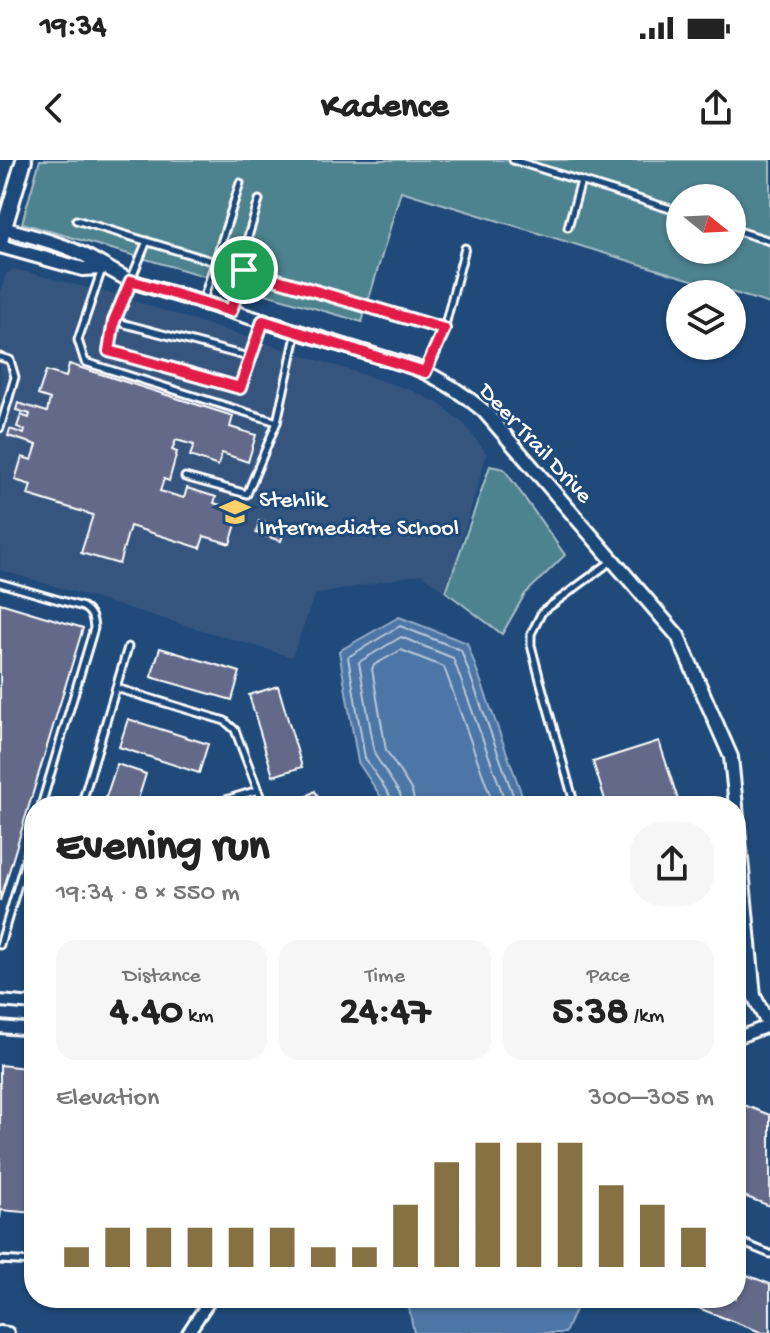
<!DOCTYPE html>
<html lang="en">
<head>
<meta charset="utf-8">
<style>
	:root { --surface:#fff; --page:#f6f6f6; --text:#222; --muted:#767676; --accent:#857141 }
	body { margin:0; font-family:"Gochi Hand",sans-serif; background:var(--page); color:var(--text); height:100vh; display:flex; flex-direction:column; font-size:30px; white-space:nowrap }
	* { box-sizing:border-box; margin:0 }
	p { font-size:26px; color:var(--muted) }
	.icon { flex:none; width:44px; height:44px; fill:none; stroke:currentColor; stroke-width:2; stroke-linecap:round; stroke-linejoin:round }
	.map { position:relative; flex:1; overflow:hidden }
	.sheet { position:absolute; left:24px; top:636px; width:722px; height:512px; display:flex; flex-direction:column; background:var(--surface); border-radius:32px; box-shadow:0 2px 6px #0004 }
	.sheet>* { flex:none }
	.needle { width:52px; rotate:108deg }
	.fabs { position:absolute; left:666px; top:24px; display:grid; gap:16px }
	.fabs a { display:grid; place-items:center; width:80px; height:80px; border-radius:50%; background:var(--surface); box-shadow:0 2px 6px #0004; font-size:40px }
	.pin { position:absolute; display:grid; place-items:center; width:68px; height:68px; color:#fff; margin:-34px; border:4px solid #fff; border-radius:50%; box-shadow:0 2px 8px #0007 }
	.round { display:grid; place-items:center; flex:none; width:84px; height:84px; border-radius:32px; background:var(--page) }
	.head { display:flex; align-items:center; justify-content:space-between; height:136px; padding:0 32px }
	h1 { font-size:44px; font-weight:700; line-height:60px }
	.figures { display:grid; grid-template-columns:repeat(3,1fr); gap:12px; height:136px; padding:8px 32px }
	.figures div { display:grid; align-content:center; border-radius:20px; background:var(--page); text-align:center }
	.figures b { font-size:40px; font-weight:700 }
	.figures small { font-size:22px; font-weight:400 }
	.figures p { font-size:22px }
	.chart { height:224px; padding:16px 32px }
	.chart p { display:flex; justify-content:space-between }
	.chart svg { width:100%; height:144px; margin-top:8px; stroke:var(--accent); stroke-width:6 }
	.status { display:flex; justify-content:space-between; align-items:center; height:56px; padding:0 40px; background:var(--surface); direction:ltr }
	.status svg { height:22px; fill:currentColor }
	header { display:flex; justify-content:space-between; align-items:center; height:104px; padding:0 32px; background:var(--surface); font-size:36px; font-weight:700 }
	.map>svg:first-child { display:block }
</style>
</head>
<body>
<div class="status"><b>19:34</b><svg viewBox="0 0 49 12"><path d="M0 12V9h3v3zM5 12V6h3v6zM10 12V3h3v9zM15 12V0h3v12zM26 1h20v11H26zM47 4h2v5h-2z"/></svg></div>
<header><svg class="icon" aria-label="back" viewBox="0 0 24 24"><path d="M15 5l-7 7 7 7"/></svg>Kadence<svg class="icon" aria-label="share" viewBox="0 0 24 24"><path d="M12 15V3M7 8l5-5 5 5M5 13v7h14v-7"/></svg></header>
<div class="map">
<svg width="770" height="1173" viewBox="0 0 770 1173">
	<rect width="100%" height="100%" fill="#1f4a7a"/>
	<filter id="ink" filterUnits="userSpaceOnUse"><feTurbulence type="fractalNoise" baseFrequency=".0125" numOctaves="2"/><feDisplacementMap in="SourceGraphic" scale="16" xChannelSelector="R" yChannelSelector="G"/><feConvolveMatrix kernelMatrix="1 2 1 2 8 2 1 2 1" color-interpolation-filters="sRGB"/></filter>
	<g filter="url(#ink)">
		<!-- built -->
		<path fill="#34547e" d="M14,109L116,135L411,230L438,243L465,265L487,294L446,432L421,414L315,435L292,497L0,410V133L6,114Z"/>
		<!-- green -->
		<g fill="#4e828f" stroke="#a6c0c7" stroke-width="2" fill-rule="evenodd">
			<path d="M40,0H770V144L401,31L362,162L22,63ZM680,38H732V90H680Z"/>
			<path d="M490,306L504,309L565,395L525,434L502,474L446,432Z"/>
		</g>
		<!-- water -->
		<g fill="#4b76a5" stroke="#93adc9" stroke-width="2">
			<path d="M399,457L467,483L526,646H387L358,602L339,491Z"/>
			<path d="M409,1138H580L565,1173H414L408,1143Z"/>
		</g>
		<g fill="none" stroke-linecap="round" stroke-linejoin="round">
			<!-- shore -->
			<g stroke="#b7c8db" stroke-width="2">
				<path d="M393,646L392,639L365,598L348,497L400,466L461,490L517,646"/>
				<path d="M403,646L400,634L375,595L359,502L401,477L453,498L507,646"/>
				<path d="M415,646L412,631L386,590L372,509L374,505L401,490L444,507L494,646"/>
			</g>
		</g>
		<!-- building -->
		<g fill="#646b89" stroke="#fff" stroke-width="2">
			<path d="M69,204L233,256L230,267L256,275L248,302L222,293L218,306L190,296L194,285L176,280L172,290L177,292L169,321L164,319L160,331L184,338L187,328L216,337L214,343L240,351L230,384L204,376L200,388L130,366L119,404L81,393L93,355L28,335L31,325L15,320L22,297L32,300L37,285L8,276L10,269L24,274L25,270L17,267L21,255L29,258L30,254L16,250L18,243L47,252L50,239L38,235L46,211L66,217Z"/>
			<path d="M259,361L285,369L281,381L256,373Z"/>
			<path d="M0,443L83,468L0,741Z"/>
			<path d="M160,488L240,512L232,540L151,517Z"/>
			<path d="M278,526L302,607L273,616L249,535Z"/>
			<path d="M128,559L208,584L199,613L119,587Z"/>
			<path d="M659,581L680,646H607L593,602Z"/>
			<path d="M117,604L146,614L136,646H103Z"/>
			<path d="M315,631L324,646H292Z"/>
			<path d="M0,905L34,909V1053L1,1050L0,1059Z"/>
			<path d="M736,942L770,955V1046L736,1033Z"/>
			<path d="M736,1111L770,1124V1173H763L675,1139L736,1138Z"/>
		</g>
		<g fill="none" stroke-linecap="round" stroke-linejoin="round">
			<!-- service casing -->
			<g stroke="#fff" stroke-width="11">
				<g id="service">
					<path d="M513,0L680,52"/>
					<path d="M76,60L215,102"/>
					<path d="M568,67L581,21"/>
					<path d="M732,69L770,81"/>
					<path d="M147,81L114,161L109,191L240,228L262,162"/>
					<path d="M102,109L78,180L85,202L277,262"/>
					<path d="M244,110L242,97L259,40"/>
					<path d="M203,140L240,23"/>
					<path d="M231,151L244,110L444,169"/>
					<path d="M114,161L252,198"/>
					<path d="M0,197L10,200L15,217L0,268"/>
					<path d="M425,212L444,169L465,88"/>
					<path d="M185,317L247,334L277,262L297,171"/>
					<path d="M0,423L83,447C92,453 93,458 94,468L41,646"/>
					<path d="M116,528L225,561L235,570L264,646"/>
					<path d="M81,646L128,487"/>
					<path d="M206,646L258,630"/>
					<path d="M575,646L540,520L531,485V474L542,452L613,400"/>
					<path d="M0,785L34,671"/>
					<path d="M736,798L750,795"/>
					<path d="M736,1080L770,1094"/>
					<path d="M0,1100L34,1102"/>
				</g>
			</g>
			<!-- minor casing -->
			<g stroke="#fff" stroke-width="16">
				<g id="minor">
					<path d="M0,841L34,844"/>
					<path d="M0,867L34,870"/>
					<path d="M736,878L768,866"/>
					<path d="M0,1172L8,1173"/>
					<path d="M188,1173L211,1138"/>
				</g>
			</g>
			<!-- tertiary casing -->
			<g stroke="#fff" stroke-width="18">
				<g id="tertiary">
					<path d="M0,67C29,76 59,82 86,96C101,104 115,113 131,121L414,207C441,219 462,232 484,251L678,476L731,597L736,646"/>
					<path d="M0,86L83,109L103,108"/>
					<path d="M736,647L754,836L770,868"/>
				</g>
			</g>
			<!-- secondary casing -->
			<g stroke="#fff" stroke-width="20">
				<path id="secondary" d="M0,81L24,0"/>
			</g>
			<!-- service -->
			<use href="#service" stroke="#1f4a7a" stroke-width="5"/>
			<!-- minor -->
			<use href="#minor" stroke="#1f4a7a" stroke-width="10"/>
			<!-- tertiary -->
			<use href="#tertiary" stroke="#1f4a7a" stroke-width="12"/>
			<!-- secondary -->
			<use href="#secondary" stroke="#1f4a7a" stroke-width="14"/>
		</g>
	</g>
	<g fill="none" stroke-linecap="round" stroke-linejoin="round" filter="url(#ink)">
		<!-- route casing -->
		<g stroke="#fff" stroke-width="16">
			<path id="route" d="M244,110L444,169L425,212L263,161L240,228L109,191L114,161L131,121L231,151Z"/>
		</g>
		<!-- route -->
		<use href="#route" stroke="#e11d48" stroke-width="10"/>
	</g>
	<!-- icons -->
	<defs>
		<g id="school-bare" transform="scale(2.4)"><path d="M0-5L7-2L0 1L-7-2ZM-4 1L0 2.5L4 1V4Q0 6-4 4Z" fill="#ffd166" stroke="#1f4a7a" stroke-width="2.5" paint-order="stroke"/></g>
	</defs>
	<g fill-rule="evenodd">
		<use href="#school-bare" x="235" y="352"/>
	</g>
	<g text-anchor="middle" stroke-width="6" stroke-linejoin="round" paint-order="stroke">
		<!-- street labels -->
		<g font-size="24" fill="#fff" stroke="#1f4a7a">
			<text transform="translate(537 282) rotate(47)" y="8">Deer Trail Drive</text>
		</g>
		<!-- poi labels -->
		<g font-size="24" fill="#fff" stroke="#1f4a7a" text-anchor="start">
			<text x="259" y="346">Stehlik<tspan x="259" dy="28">Intermediate School</tspan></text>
		</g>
	</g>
</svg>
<div class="fabs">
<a><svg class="needle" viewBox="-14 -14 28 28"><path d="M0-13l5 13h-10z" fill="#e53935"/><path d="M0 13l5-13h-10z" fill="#767676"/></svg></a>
<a><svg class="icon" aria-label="layers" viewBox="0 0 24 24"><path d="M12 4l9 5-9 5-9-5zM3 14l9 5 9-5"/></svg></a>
</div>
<div class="pin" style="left:244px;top:110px;background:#1e9e55"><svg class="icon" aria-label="arrive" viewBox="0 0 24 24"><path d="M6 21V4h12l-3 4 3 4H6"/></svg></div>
<section class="sheet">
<div class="head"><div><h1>Evening run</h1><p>19:34 · 8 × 550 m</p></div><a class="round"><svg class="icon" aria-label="share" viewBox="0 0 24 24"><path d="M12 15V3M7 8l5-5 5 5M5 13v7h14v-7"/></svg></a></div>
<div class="figures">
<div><p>Distance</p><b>4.40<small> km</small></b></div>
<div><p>Time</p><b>24:47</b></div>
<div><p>Pace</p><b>5:38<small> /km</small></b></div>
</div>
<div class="chart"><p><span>Elevation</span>300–305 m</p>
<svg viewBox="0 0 160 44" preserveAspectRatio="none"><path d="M5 44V38M15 44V32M25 44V32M35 44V32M45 44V32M55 44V32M65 44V38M75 44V38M85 44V25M95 44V12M105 44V6M115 44V6M125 44V6M135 44V19M145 44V25M155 44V32"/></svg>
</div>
</section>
</div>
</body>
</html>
